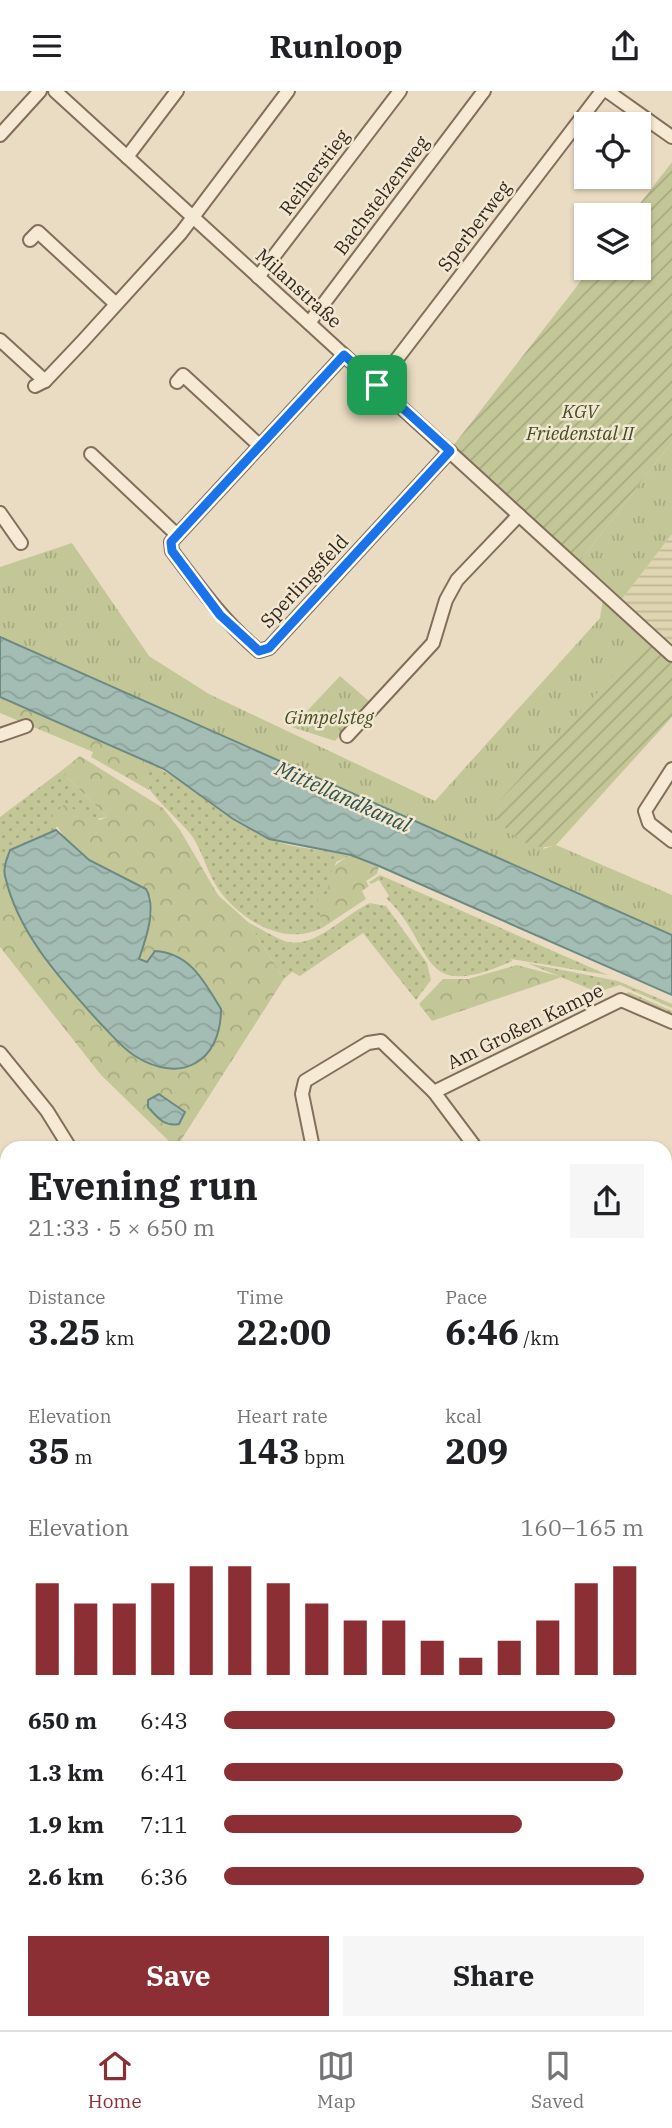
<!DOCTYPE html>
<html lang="en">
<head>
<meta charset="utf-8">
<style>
	:root { --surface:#fff; --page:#f6f6f6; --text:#202124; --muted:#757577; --line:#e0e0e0; --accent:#8c2f34 }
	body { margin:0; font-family:"IBM Plex Serif",serif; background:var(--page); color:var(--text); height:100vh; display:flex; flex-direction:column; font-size:26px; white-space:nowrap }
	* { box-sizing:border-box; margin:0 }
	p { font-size:23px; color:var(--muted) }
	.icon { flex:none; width:38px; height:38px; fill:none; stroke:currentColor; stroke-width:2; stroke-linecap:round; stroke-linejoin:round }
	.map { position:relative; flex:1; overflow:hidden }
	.sheet { position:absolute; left:0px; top:1050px; width:672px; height:889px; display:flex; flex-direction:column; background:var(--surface); border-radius:21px 21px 0 0; box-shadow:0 2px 5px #0004 }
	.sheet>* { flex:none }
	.fabs { position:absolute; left:574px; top:21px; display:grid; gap:14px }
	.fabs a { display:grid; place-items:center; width:77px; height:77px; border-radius:0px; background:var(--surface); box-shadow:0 2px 5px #0004; font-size:35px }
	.pin { position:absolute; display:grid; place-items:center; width:60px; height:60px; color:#fff; margin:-30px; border-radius:14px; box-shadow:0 4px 10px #0006 }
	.round { display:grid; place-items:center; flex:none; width:74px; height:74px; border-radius:0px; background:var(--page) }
	.headline { display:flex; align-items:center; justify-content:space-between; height:119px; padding:0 28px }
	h1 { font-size:38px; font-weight:700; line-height:52px }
	.metrics { display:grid; grid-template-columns:repeat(3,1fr); gap:10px; height:119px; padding:7px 28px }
	.metrics div { display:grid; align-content:center }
	.metrics b { font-size:35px; font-weight:700 }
	.metrics small { font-size:19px; font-weight:400 }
	.metrics p { font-size:19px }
	.chart { height:196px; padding:14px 28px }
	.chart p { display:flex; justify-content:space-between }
	.chart svg { width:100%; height:126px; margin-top:7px; stroke:var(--accent); stroke-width:6 }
	.action { display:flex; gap:14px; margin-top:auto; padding:14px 28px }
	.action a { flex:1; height:80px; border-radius:0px; background:var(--accent); color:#fff; font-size:28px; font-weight:700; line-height:80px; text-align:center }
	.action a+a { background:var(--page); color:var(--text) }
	ul { padding:0 28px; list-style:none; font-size:23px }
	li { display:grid; grid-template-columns:112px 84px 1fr; align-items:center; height:52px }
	li i { height:18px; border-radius:9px; background:var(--accent) }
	header { display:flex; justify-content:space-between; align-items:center; height:91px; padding:0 28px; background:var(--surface); font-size:32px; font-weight:700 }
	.tabs { display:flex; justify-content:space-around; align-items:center; height:98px; border-top:2px solid var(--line); background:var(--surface); font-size:19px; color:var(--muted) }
	.tabs a { display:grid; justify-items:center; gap:4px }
	.tabs .current { color:var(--accent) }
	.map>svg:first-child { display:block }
</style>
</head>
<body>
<header><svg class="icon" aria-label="menu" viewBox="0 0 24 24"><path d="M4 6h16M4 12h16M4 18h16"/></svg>Runloop<svg class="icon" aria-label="share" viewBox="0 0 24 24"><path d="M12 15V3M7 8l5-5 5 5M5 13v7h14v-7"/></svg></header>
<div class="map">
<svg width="672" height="1939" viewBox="0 0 672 1939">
	<defs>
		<pattern id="farmland-rules" width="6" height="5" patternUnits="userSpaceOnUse" patternTransform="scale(1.75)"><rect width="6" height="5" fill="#dfd5b0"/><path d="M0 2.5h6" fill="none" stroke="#c0b797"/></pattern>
		<pattern id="grass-dots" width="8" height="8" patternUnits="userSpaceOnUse" patternTransform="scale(1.75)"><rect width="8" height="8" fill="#c3c797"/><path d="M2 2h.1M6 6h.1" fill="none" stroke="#a8ab82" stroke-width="1.8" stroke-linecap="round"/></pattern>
		<pattern id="forest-crowns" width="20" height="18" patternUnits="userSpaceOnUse" patternTransform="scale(1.75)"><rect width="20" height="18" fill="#c3c797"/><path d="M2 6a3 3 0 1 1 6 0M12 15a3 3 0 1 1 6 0" fill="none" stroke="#a8ab82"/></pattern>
		<pattern id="park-tufts" width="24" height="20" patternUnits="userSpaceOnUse" patternTransform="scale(1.75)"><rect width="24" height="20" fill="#c3c797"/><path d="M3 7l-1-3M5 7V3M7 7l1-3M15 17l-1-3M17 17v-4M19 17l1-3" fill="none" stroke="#a8ab82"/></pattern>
		<pattern id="garden-furrows" width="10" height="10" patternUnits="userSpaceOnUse" patternTransform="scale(1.75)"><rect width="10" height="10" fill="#c3c797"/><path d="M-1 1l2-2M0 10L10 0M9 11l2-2" fill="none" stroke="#a8ab82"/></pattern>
		<pattern id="water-waves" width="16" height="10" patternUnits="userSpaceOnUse" patternTransform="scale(1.75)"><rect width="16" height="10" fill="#a4bdb4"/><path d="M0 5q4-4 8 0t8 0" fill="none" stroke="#8ea29a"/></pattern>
	</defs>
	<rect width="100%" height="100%" fill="#eadcc2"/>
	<!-- farmland -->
	<path fill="url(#farmland-rules)" d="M672,443V554L622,508Z"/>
	<!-- grass -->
	<g fill="url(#grass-dots)">
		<path d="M144,670C189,689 222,729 267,747C293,758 324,758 351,764L336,771L328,804L318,805L322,837C287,855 245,832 222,803C208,786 204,763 192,745C183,733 152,705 149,697C146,689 145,678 144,670Z"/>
		<path d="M61,680L107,726L56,736V739L10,759L5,784L0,781V726Z"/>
		<path d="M380,784L608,884L511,868L512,870C415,914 437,854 386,807L389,805L379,789L371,793L369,791Z"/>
		<path d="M370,812L386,815L427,872L431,889L416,909L363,842L300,885L292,881L284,888L248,831C259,837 270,844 282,849C313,862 344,823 370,812Z"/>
		<path d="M527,872L618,890L672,913V917L620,894L597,901Z"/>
		<path d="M629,901L672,920V924L622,904Z"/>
		<path d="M672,1119V1161L665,1154V1121Z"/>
		<path d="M665,1187L672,1194V1222L665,1228Z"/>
	</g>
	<!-- forest -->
	<g fill="url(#forest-crowns)">
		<path d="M0,606L144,670L149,699L91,666L93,661L0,622Z"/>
		<path d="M80,665L163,717L180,739L218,804L248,831L284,888L176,1057L101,984L0,856V781L5,784C30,848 50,878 97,927C115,947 130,963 154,974L147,871L138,868L152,822L151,806C142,792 134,793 120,786C91,774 63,753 52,724L64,714L100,729L107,726L61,680Z"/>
		<path d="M351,764L379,775L377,783L366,790L369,795L362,800L366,808L322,837L317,804H328C329,782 330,774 351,764Z"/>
		<path d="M517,874L562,886L432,930L419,913L443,888H468Z"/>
		<path d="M0,1544L7,1554V1932H543L552,1939H0Z"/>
		<path d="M672,1884V1935L665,1888Z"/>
	</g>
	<!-- park -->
	<g fill="url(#park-tufts)">
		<path d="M672,351V443L622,508L580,470Z"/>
		<path d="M72,452L149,565L209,603L435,710L600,527L603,508L646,548L543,758L556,754L672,804V844L0,546V476Z"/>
		<path d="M340,585L370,611L335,650L292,636Z"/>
		<path d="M665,1354L672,1361V1470L665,1467Z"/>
		<path d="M543,1932H599C585,1939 557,1939 543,1932Z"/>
	</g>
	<!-- garden -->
	<g fill="url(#garden-furrows)">
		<path d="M672,71V351L580,470L453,355L591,177H639V124H631Z"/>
		<path d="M646,548L672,572V626L556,754C527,763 507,740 490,720Z"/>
	</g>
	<!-- water -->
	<g fill="url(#water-waves)" stroke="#6c8a81" stroke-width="2">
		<path d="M0,546L672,844V904L379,775L351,764L269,748L233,728L164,678L0,606Z"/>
		<path d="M56,739L89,769L146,798C157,816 146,848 139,868L147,871L155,860C190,862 204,890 221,918C221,971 181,994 135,965C122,957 111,943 100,932C62,890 18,843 5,785C3,776 7,768 10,759Z"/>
		<path d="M159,1003L185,1021L179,1033C164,1036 157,1026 148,1016V1009Z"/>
	</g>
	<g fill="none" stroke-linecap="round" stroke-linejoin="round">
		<!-- minor casing -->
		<g stroke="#826e5a" stroke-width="16">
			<g id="minor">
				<path d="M55,0L672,564"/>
				<path d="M607,0L672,46"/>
				<path d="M0,44L40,0"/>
				<path d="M127,66L177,0"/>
				<path d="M30,149L38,141L116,213"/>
				<path d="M258,186L400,0"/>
				<path d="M309,232L484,0"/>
				<path d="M0,249L45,290"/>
				<path d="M344,264L171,451L172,460C199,496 224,531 259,560L269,557L450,360"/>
				<path d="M177,291L183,284L259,354"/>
				<path d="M377,294L602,0"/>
				<path d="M35,295L45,290L82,251L181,142L288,0"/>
				<path d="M91,363L176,443"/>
				<path d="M0,422L21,452"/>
				<path d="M0,644L26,635"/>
				<path d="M347,645L433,552L446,509L457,489L519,424"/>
				<path d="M672,678L645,720L649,732L672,750"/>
				<path d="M0,962L47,1020L70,1057"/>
				<path d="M434,1001L621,909L672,931"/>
				<path d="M313,1057L302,1003L305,990L368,952L381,950L434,1001L476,1057"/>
				<path d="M0,1089L7,1085"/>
				<path d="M665,1102L672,1100"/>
				<path d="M0,1175L7,1169"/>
				<path d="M0,1272L7,1297"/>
				<path d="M665,1312L672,1305"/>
				<path d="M0,1529L7,1540"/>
				<path d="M665,1603L672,1607"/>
				<path d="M665,1754L672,1760"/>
				<path d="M665,1868L672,1873"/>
			</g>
		</g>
		<!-- major casing -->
		<g stroke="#503d2f" stroke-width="18">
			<g id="major">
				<path d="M0,1327L7,1326"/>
				<path d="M665,1480L672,1483"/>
				<path d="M665,1501L672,1505"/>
			</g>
		</g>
		<!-- minor -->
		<use href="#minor" stroke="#f6ead4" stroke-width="12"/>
		<!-- major -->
		<use href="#major" stroke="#ebcf9c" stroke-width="14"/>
		<!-- tram -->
		<g stroke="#33271e" stroke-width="2">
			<path d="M0,1339L7,1338"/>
			<path d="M665,1485L672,1489"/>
		</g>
	</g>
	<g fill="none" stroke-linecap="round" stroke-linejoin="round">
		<!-- route casing -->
		<g stroke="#fff" stroke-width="14">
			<path id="route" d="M344,264L450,360L269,557L259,560L220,524L172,460L171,451Z"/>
		</g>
		<!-- route -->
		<use href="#route" stroke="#1a73e8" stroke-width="9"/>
	</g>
	<g text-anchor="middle" stroke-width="5" stroke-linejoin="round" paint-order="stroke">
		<!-- street labels -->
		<g font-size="19" fill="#33271e" stroke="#f2e7d1">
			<text transform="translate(314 81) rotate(-53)" y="7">Reiherstieg</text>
			<text transform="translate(381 104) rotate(-53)" y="7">Bachstelzenweg</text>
			<text transform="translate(474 135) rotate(-53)" y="7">Sperberweg</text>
			<text transform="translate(299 197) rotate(42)" y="7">Milanstraße</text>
			<text transform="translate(304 490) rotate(-47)" y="7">Sperlingsfeld</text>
			<text transform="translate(525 935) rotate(-26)" y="7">Am Großen Kampe</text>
		</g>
		<!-- park labels -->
		<g font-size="19" font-style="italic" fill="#454e26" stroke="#f2e7d1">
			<text x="580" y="327">KGV<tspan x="580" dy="22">Friedenstal II</tspan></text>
			<text x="329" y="633">Gimpelsteg</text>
		</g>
		<!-- water labels -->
		<g font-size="21" font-style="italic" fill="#2e524e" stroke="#f2e7d1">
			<text transform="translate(343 706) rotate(24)" y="7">Mittellandkanal</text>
		</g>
	</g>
</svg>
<div class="fabs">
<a><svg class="icon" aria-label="locate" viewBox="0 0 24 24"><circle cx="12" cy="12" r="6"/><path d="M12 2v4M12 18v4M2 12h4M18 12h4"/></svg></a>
<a><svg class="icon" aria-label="layers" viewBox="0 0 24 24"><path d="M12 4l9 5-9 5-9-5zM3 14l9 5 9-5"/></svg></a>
</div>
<div class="pin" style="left:377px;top:294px;background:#1e9e55"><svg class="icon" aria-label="arrive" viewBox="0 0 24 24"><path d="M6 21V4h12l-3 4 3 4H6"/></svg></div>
<section class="sheet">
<div class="headline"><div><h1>Evening run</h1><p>21:33 · 5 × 650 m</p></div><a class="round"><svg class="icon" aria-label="share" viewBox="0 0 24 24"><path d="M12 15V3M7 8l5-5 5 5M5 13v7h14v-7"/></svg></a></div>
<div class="metrics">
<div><p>Distance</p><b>3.25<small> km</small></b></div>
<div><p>Time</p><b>22:00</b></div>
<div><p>Pace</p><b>6:46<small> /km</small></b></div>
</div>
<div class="metrics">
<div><p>Elevation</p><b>35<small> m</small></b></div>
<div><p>Heart rate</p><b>143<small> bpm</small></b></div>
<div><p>kcal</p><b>209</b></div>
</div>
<div class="chart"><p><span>Elevation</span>160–165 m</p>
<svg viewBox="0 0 160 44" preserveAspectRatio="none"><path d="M5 44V12M15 44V19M25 44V19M35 44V12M45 44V6M55 44V6M65 44V12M75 44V19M85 44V25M95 44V25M105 44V32M115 44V38M125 44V32M135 44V25M145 44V12M155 44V6"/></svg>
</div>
<ul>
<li><b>650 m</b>6:43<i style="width:93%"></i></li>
<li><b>1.3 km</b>6:41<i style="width:95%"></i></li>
<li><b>1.9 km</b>7:11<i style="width:71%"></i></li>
<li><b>2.6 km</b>6:36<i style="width:100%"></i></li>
</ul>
<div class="action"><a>Save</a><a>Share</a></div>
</section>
</div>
<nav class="tabs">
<a class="current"><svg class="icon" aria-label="home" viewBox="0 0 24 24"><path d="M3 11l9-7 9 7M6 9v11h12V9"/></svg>Home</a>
<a><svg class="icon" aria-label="map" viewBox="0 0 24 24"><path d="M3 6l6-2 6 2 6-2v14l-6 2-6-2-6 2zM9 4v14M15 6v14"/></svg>Map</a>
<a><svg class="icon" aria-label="saved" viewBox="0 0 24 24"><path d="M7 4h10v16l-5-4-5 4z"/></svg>Saved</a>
</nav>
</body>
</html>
